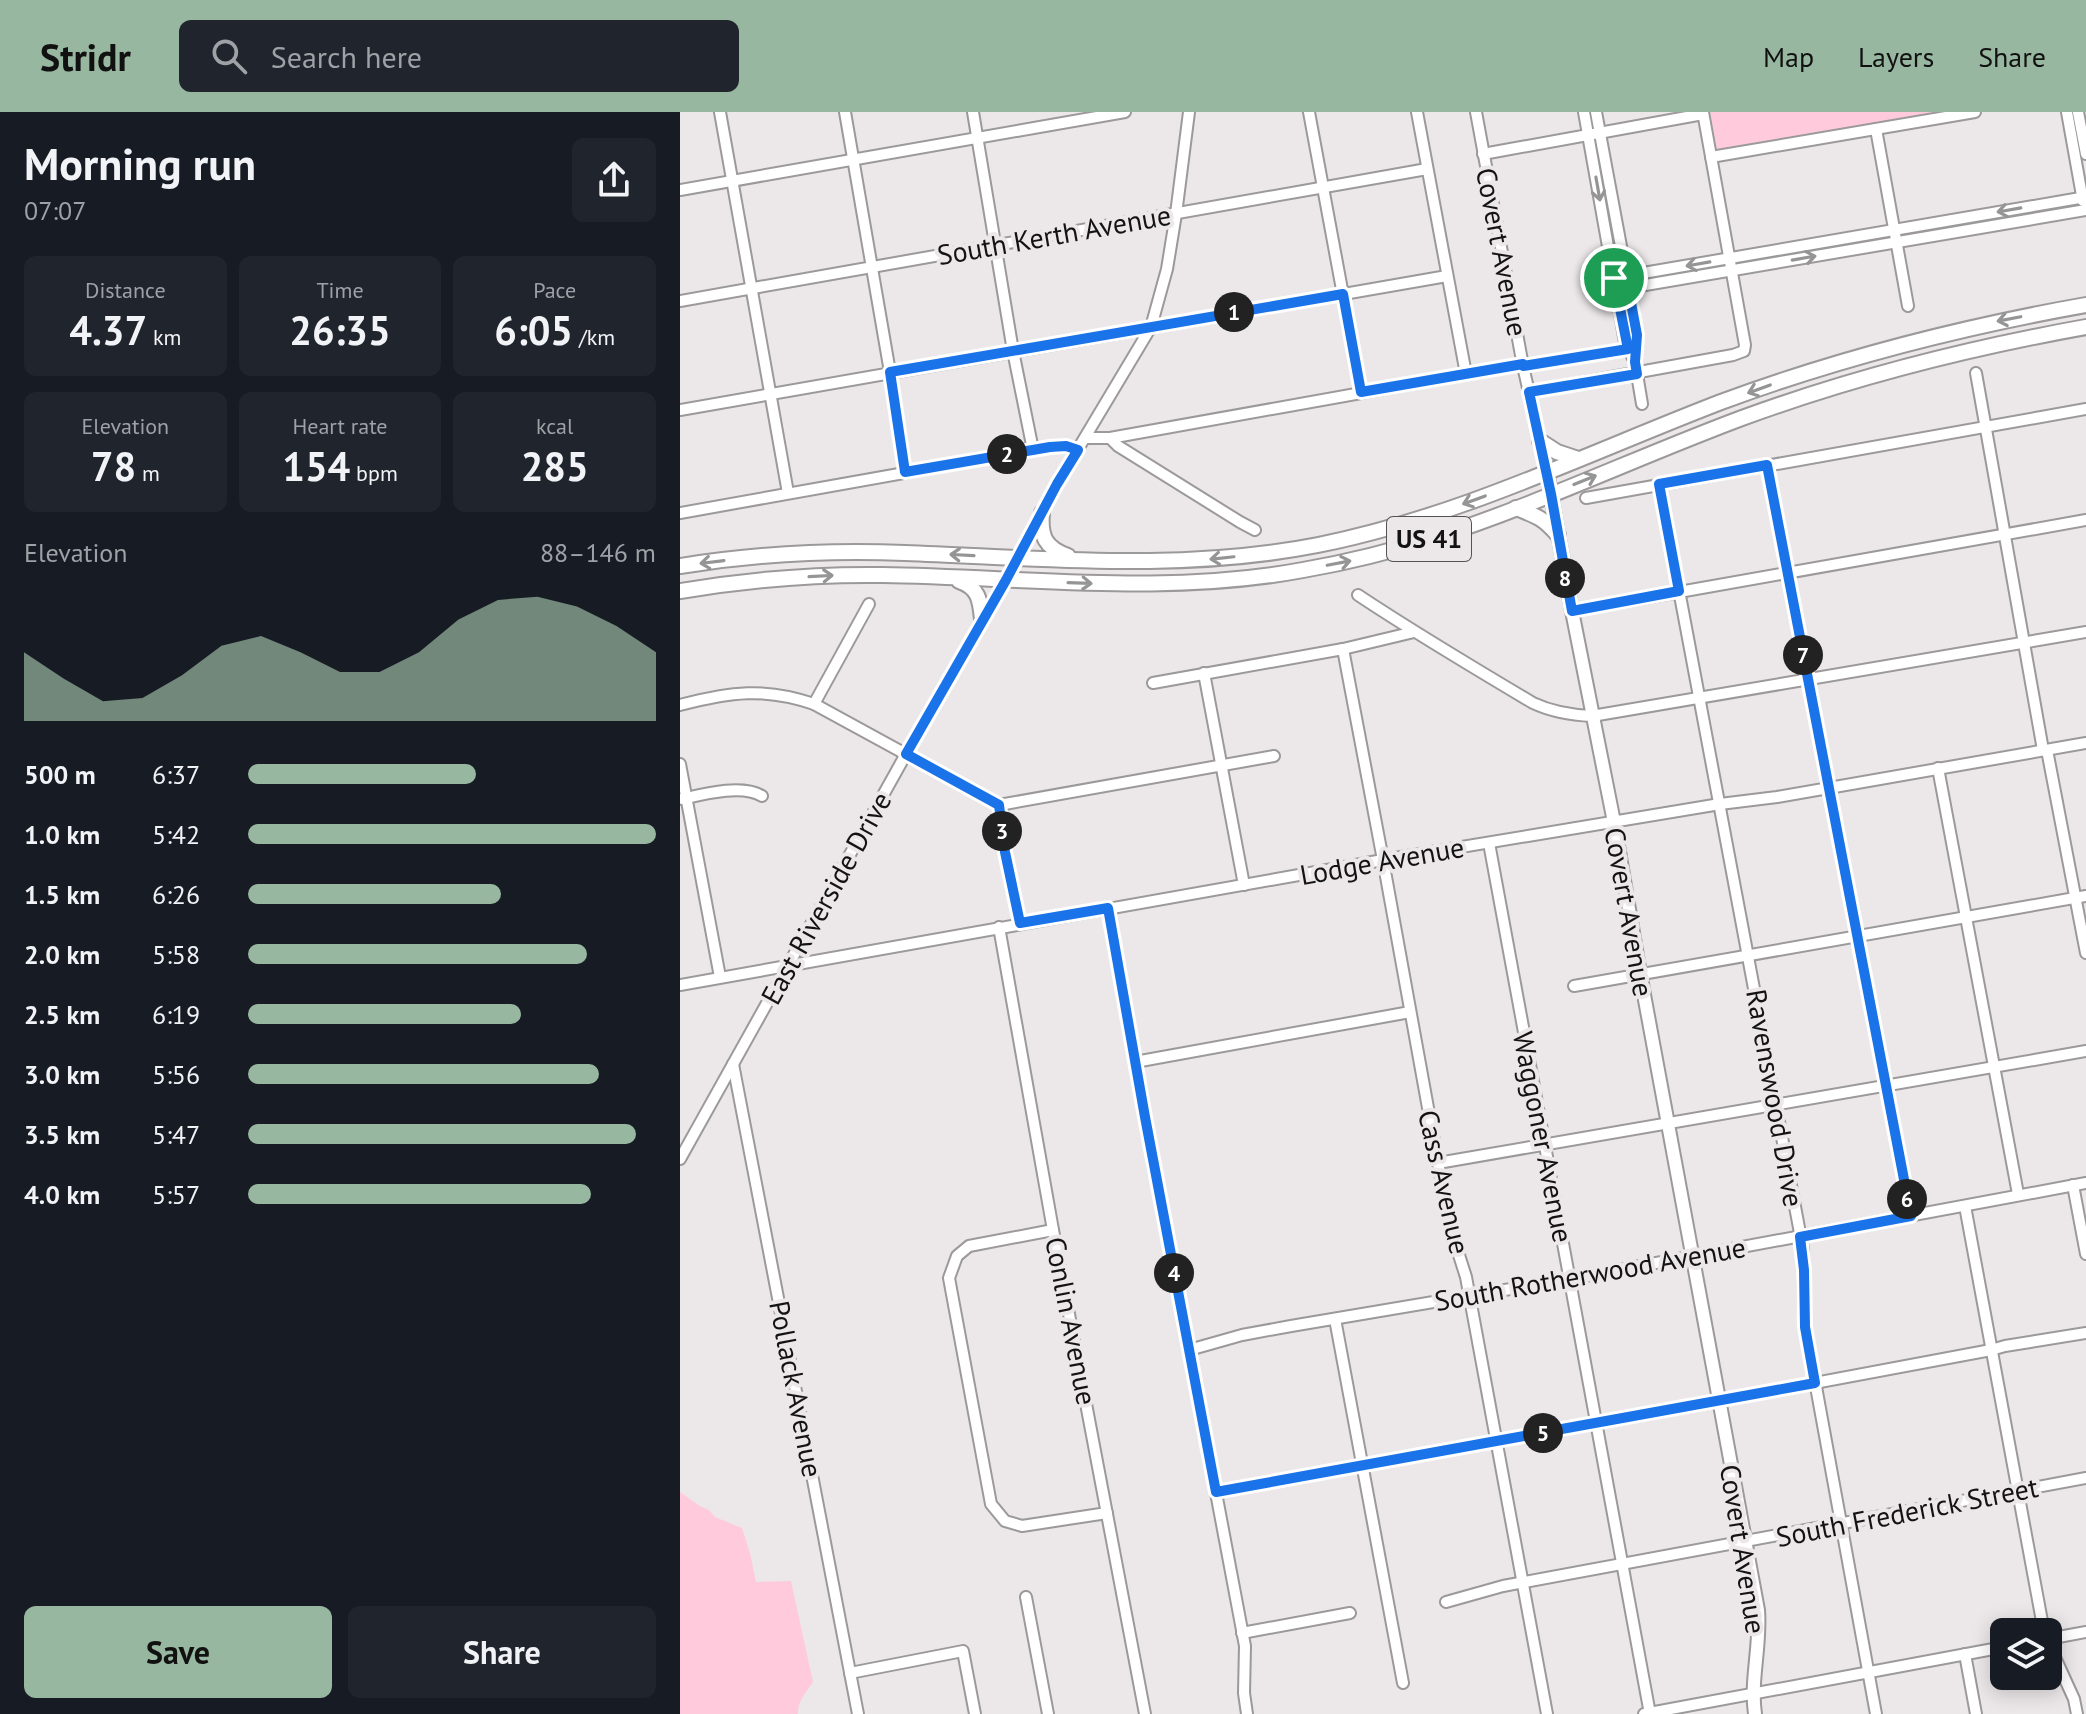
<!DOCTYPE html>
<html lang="en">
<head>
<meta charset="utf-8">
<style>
	:root { --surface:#171b24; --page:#20242c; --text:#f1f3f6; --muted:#9ea1a6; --accent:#98b7a0 }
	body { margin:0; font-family:"PT Sans",sans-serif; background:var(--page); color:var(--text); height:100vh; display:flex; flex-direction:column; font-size:30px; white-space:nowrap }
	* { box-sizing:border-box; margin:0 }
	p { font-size:26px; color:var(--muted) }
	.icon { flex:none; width:44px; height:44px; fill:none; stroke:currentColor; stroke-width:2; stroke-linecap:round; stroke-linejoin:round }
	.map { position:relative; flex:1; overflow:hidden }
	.sheet { display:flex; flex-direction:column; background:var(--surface); width:680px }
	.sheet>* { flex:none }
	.buttons { position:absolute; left:1310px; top:1506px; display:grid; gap:16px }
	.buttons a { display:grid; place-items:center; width:72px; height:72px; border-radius:12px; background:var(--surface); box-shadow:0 4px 20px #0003; font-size:40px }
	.pin { position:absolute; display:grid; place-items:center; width:68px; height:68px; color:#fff; margin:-34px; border:4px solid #fff; border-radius:50%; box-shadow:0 2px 8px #0007 }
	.km { position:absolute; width:40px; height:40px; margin:-20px; border-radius:50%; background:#222; color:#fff; font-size:22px; line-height:40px; text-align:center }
	.round { display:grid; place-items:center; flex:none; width:84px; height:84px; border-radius:12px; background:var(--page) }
	.overview { display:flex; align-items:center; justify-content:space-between; height:136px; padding:0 24px }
	h1 { font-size:44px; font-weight:700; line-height:60px }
	.metrics { display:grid; grid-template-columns:repeat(3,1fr); gap:12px; height:136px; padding:8px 24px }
	.metrics div { display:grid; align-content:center; border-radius:12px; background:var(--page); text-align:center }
	.metrics b { font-size:40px; font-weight:700 }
	.metrics small { font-size:22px; font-weight:400 }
	.metrics p { font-size:22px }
	.chart { height:224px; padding:16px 24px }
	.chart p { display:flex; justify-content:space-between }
	.chart svg { width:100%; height:144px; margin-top:8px; fill:var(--accent); opacity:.7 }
	.primary-button { display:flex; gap:16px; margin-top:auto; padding:16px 24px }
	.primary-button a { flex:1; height:92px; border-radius:12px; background:var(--accent); color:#111; font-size:32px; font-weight:700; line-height:92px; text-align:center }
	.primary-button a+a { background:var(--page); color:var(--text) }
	ul { padding:0 24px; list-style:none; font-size:26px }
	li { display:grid; grid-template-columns:128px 96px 1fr; align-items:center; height:60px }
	li i { height:20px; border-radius:10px; background:var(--accent) }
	header { display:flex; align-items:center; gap:48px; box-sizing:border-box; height:112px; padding:0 40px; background:var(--accent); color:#111 }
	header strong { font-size:38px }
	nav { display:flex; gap:44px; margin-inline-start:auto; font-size:28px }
	.search { width:560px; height:72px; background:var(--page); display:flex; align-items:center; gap:20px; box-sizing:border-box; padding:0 28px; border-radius:12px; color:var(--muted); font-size:30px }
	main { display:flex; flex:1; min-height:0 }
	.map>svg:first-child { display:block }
</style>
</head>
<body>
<header>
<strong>Stridr</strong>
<div class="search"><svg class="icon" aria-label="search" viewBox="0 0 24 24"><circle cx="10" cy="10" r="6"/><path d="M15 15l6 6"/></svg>Search here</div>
<nav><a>Map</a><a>Layers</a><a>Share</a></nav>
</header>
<main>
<section class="sheet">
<div class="overview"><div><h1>Morning run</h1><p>07:07</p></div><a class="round"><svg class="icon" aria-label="share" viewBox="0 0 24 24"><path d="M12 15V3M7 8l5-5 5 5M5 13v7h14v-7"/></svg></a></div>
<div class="metrics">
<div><p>Distance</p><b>4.37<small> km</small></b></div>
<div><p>Time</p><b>26:35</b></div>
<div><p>Pace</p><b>6:05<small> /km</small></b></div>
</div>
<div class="metrics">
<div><p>Elevation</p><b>78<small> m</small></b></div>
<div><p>Heart rate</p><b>154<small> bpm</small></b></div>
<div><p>kcal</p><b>285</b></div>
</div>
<div class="chart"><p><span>Elevation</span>88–146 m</p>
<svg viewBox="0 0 160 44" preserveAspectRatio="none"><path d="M0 44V23L10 31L20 38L30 37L40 30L50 21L60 18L70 23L80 29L90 29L100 23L110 13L120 7L130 6L140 9L150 15L160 23V44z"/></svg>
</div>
<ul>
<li><b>500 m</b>6:37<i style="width:56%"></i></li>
<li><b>1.0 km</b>5:42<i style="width:100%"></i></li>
<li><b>1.5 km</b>6:26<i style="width:62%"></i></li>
<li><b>2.0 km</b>5:58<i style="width:83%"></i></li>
<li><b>2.5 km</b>6:19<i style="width:67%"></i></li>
<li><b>3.0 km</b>5:56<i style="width:86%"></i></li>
<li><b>3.5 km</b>5:47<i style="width:95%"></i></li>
<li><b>4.0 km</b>5:57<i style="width:84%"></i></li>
</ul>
<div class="primary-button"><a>Save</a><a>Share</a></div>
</section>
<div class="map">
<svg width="1406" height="1602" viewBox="0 0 1406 1602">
	<rect width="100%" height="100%" fill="#ece8e9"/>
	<!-- green -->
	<g fill="#ffcbdc">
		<path d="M1030,0H1257L1037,38Z"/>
		<path d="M0,1380L20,1394L29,1398L35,1405L62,1416L70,1441L76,1470L111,1469L133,1570C127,1579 117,1590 118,1602H0Z"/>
	</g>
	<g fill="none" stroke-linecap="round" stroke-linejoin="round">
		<!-- minor casing -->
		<g stroke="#9c999a" stroke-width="14">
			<g id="minor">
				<path d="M40,0L108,381"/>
				<path d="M165,0L210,260L225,360"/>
				<path d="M293,0L333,239L353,338"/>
				<path d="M629,0L681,280"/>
				<path d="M737,0L786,262"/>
				<path d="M796,0L843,254L867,360"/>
				<path d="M904,0L945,230L955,250L962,292"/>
				<path d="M916,0L957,220L955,248"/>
				<path d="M1387,0L1403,89"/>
				<path d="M1398,0L1406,42"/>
				<path d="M1196,17L1228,194"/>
				<path d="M803,42L1023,2"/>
				<path d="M1031,45L1295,0"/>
				<path d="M0,78L445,0"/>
				<path d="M934,166L1406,85"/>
				<path d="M936,178L1406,98"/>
				<path d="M0,189L747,57"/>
				<path d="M843,254L951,236"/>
				<path d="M1296,261L1363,638"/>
				<path d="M849,280L1053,243L1064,239L1065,233L1023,0"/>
				<path d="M0,298L767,164"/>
				<path d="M406,326H430L843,252"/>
				<path d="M430,326L438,334L560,410L575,418"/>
				<path d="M1087,353L1231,1104"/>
				<path d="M979,372L1123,1137L1124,1203L1128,1231L1196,1602"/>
				<path d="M906,386L1406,297"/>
				<path d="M0,401L370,335L386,334L398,338"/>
				<path d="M678,483C735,521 794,556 853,591C872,600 891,603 912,604L1406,520"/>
				<path d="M892,499L1406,408"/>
				<path d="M663,537L703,748L758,1051L771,1118L786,1165L867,1602"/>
				<path d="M524,561L564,773"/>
				<path d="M473,571L663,537L734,520"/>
				<path d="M134,592L189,492"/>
				<path d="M0,593C50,580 85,575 134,592L319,693L594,644"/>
				<path d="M1367,638L1406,841"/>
				<path d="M0,652L40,865"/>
				<path d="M1258,656L1338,1082"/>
				<path d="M2,687C24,682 62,672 82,684"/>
				<path d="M319,693L325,740L340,811"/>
				<path d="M809,731L970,1602"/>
				<path d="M428,796L465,1005L565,1534L564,1581L567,1602"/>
				<path d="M319,815L373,1118L465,1602"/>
				<path d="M0,873L703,748L1040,692L1097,685L1406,631"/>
				<path d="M894,874L1406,784"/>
				<path d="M455,950L730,900"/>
				<path d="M53,952L178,1602"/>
				<path d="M0,1047L226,642L326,468L377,372L471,215L487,157L496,102L509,0"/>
				<path d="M758,1051L1406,939"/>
				<path d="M1393,1073L1406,1142"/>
				<path d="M1285,1094L1364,1520"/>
				<path d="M373,1118L289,1134L277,1144L269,1166L311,1392L325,1409L342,1414L427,1401"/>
				<path d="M655,1207L723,1571"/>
				<path d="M509,1238L562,1223L611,1214L890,1167L1406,1071"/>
				<path d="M536,1380L1039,1289L1311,1238L1325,1234L1406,1221"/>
				<path d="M346,1485L368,1602"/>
				<path d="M766,1490L823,1474L1406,1366"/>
				<path d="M562,1521L670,1501"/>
				<path d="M1368,1527L1406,1520"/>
				<path d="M1368,1530L1394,1587L1397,1602"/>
				<path d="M1285,1542L1296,1602"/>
				<path d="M170,1561L283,1539L295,1602"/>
				<path d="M964,1602L1324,1535"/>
			</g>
		</g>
		<!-- major casing -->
		<g stroke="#9c999a" stroke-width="16">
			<path id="major" d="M867,360L892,499L934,710L960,861L1078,1498C1081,1533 1070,1568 1075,1602"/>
		</g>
		<!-- highway casing -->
		<g stroke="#9c999a" stroke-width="18">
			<g id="highway">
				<path d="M860,329L877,340L898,347"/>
				<path d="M836,396C857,404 863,406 878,423"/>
				<path d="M362,401C360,424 365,436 388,444"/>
				<path d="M0,454C74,442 150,438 225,441C363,446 501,460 638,433C779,405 908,341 1041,290C1160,246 1282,215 1406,193"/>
				<path d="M279,469C299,476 300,488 302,507"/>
				<path d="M0,479C66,468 135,462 203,463C343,465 484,484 623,458C669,450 713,439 757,425C861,391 960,344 1062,306C1174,265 1289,236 1406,215"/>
			</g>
		</g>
		<!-- minor -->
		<use href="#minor" stroke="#fff" stroke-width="10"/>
		<!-- major -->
		<use href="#major" stroke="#fff" stroke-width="12"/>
		<!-- highway -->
		<use href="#highway" stroke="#fff" stroke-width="14"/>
	</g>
	<!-- one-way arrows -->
	<defs><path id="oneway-shaft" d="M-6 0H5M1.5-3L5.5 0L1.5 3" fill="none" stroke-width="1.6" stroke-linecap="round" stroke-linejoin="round" transform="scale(2)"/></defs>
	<g stroke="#959595">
		<use href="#oneway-shaft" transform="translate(918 77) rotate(80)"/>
		<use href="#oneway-shaft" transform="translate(1329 98) rotate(170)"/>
		<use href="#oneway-shaft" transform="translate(1124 146) rotate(-10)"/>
		<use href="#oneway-shaft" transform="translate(1018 152) rotate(170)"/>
		<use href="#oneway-shaft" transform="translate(1329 207) rotate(169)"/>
		<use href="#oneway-shaft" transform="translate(1079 277) rotate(160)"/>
		<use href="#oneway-shaft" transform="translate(905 368) rotate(-22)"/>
		<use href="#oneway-shaft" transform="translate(794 388) rotate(160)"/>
		<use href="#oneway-shaft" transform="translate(282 443) rotate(-177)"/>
		<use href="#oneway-shaft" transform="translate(542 446) rotate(174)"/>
		<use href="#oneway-shaft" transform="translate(32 450) rotate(173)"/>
		<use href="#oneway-shaft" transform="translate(659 451) rotate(-11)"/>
		<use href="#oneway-shaft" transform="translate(141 464) rotate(-3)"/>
		<use href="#oneway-shaft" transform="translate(400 471) rotate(2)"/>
	</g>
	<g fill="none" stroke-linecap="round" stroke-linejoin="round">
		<!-- route casing -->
		<g stroke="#fff" stroke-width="16">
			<path id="route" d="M946,164L957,223L955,250L957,262L849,280L871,382L892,499L999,479L979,372L1087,353L1231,1104L1120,1125L1124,1158L1125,1215L1135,1271L536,1380L465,1005L428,796L340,811L325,740L319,693L226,642L326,468L377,372L398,338L386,334L370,335L225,360L210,260L663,182L681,280L843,252V254L948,237L934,166Z"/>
		</g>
		<!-- route -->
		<use href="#route" stroke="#1a73e8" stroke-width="10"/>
	</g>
	<g text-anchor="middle" stroke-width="8" stroke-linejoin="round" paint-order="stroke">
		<!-- shield labels -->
		<rect fill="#ece8e9" stroke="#555353" stroke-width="2" x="707" y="405" width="84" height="44" rx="6"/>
		<g font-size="26" font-weight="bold" fill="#141313">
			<text x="749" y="436">US 41</text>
		</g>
		<!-- street labels -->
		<g font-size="28" fill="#141313" stroke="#ece8e9">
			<text transform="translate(374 123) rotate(-10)" y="10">South Kerth Avenue</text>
			<text transform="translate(822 140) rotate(79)" y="10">Covert Avenue</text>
			<text transform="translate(702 749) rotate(-10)" y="10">Lodge Avenue</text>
			<text transform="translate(146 786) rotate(-61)" y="10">East Riverside Drive</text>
			<text transform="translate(949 800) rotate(80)" y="10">Covert Avenue</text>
			<text transform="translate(1095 986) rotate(80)" y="10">Ravenswood Drive</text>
			<text transform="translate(863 1025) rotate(79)" y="10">Waggoner Avenue</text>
			<text transform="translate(764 1070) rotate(77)" y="10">Cass Avenue</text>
			<text transform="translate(910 1162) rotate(-10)" y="10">South Rotherwood Avenue</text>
			<text transform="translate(391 1209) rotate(79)" y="10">Conlin Avenue</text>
			<text transform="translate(116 1277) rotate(79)" y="10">Pollack Avenue</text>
			<text transform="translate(1227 1400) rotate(-11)" y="10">South Frederick Street</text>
			<text transform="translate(1063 1437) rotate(81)" y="10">Covert Avenue</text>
		</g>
	</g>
</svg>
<div class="buttons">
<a><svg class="icon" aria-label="layers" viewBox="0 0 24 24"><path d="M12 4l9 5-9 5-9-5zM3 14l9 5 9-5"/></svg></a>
</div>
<div class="pin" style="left:934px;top:166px;background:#1e9e55"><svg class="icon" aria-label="arrive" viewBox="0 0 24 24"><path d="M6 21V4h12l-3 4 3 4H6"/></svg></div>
<b class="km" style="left:554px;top:200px">1</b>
<b class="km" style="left:327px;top:342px">2</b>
<b class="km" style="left:322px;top:719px">3</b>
<b class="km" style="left:494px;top:1161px">4</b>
<b class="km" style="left:863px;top:1321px">5</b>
<b class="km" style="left:1227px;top:1087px">6</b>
<b class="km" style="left:1123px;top:543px">7</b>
<b class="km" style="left:885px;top:466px">8</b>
</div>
</main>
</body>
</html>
